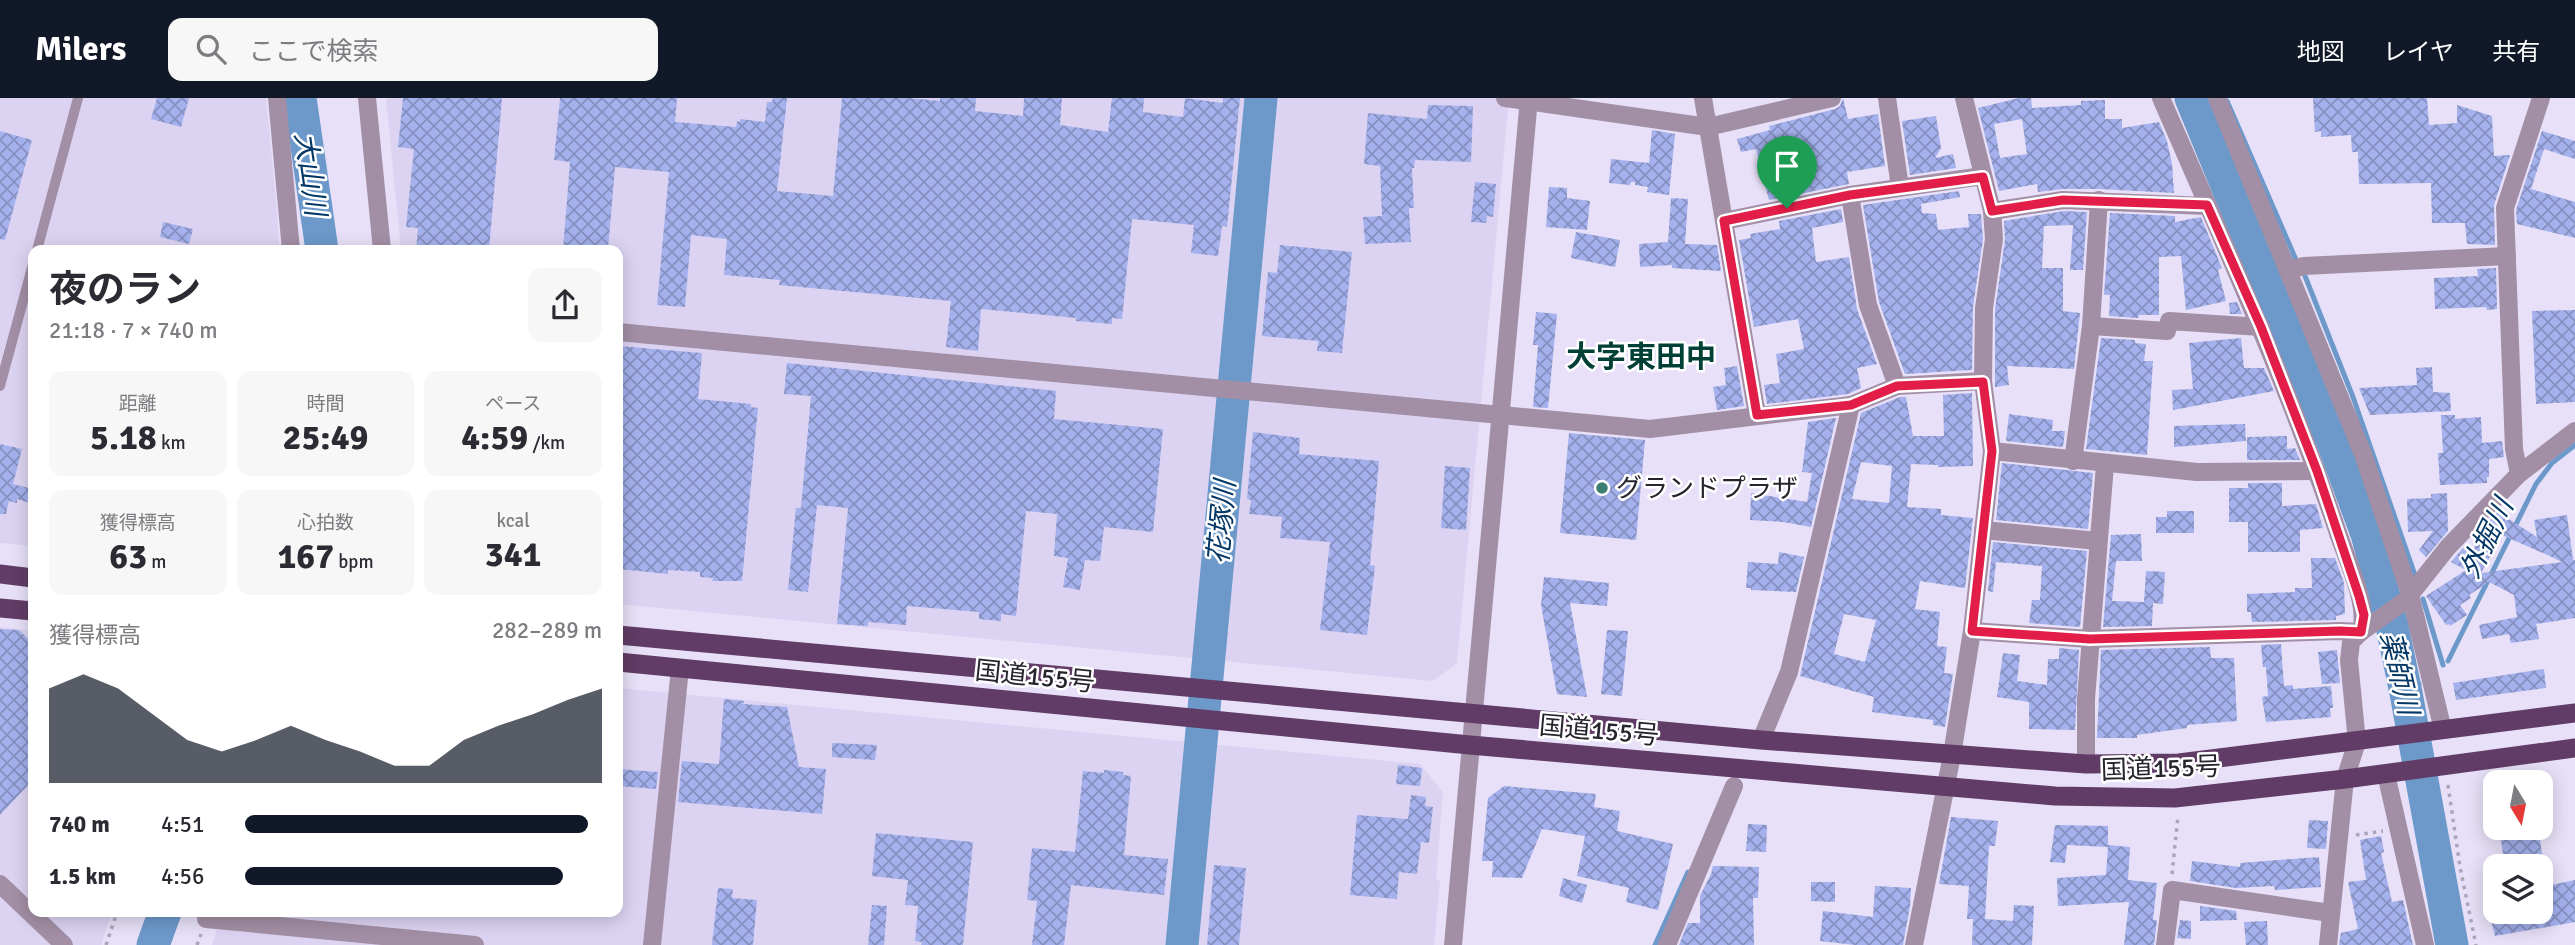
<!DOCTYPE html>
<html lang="ja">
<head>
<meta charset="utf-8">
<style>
	:root { --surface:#fff; --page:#f7f7f7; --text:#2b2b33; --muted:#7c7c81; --accent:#111827 }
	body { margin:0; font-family:Signika,"Noto Sans JP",sans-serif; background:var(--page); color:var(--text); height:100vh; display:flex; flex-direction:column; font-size:26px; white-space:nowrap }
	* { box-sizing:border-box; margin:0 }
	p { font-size:23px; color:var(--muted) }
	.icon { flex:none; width:38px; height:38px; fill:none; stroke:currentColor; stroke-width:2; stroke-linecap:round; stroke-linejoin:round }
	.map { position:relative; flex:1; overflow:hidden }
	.sheet { position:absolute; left:28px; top:147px; width:595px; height:672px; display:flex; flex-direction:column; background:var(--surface); border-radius:14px; box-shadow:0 4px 18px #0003 }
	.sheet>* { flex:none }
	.needle { width:46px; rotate:170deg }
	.buttons { position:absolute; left:2483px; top:672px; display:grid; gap:14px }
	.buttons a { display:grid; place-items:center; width:70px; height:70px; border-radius:14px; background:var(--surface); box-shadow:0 4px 18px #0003; font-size:35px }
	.pin { position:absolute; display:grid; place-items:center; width:60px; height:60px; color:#fff; margin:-72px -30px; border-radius:50% 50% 50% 0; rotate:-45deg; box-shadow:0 0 7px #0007 }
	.pin .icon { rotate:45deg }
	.round { display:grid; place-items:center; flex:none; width:74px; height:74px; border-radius:14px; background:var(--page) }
	.head { display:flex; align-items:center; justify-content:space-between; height:119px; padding:0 21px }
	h1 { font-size:38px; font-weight:700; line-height:52px }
	.metrics { display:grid; grid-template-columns:repeat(3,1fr); gap:10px; height:119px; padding:7px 21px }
	.metrics div { display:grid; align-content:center; border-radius:14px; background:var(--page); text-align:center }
	.metrics b { font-size:35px; font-weight:700 }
	.metrics small { font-size:19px; font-weight:400 }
	.metrics p { font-size:19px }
	.chart { height:196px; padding:14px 21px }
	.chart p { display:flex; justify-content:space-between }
	.chart svg { width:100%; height:126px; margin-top:7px; fill:var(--accent); opacity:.7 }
	ul { padding:0 21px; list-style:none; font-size:23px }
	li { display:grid; grid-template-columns:112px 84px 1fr; align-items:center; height:52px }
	li i { height:18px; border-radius:9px; background:var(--accent) }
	header { display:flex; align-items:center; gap:42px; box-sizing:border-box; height:98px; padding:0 35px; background:var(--accent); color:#fff }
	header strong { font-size:33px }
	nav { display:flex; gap:38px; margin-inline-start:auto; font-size:24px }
	.search { width:490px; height:63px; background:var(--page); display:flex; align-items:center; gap:18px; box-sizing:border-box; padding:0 24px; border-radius:14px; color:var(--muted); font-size:26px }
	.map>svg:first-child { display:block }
</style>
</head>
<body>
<header>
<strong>Milers</strong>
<div class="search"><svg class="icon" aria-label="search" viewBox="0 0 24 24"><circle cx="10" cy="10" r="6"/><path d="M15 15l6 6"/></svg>ここで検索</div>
<nav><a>地図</a><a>レイヤ</a><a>共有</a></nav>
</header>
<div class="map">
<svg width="2575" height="847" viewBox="0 0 2575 847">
	<defs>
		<pattern id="building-cross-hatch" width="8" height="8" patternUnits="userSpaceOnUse" patternTransform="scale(1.75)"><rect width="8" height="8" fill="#a4b1ed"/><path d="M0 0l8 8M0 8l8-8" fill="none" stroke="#8590c0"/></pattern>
	</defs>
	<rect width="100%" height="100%" fill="#e7e0f8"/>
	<!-- built -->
	<g fill="#dcd3f2">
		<path d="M0,0H266L277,111L279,152H33V448L0,445Z"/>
		<path d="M386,0H1509L1457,565L1433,583L618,506V152H401Z"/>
		<path d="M0,529L33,533V814H112L101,847H0Z"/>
		<path d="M618,590L1420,666L1443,694L1436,782L1440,783L1434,847H212L222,814H618Z"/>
	</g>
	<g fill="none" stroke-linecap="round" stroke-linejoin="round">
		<!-- stream -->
		<g stroke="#6c99ca" stroke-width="5">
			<path d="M2227,3L2297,164"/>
			<path d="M2305,178L2353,299L2416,480"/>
			<path d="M2423,501L2443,567"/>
			<path d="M2448,563L2536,386L2552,365L2575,347"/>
			<path d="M2406,595L2419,586"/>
			<path d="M1655,847L1688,774"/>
		</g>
		<!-- river -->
		<g stroke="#6c99ca" stroke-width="33">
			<path d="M300,0L322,152"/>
			<path d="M2191,0L2335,350L2367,436L2392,528L2406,595L2452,847"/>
			<path d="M153,847L165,814"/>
			<path d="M1182,847L1261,0"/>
		</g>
	</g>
	<!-- building -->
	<g fill="url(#building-cross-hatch)" fill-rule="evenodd">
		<path d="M157,0H189L181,29L151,21Z"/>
		<path d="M403,0H502L489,152H416L418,130L406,129L414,51L398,49Z"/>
		<path d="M560,0H677L675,24L736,29L737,23L740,24V21L765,24L767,4H772L773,0H787L777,93L833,98L842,0H909L940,3V0H976L975,13L1023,18L1024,0H1062L1060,27L1108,34L1112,0H1144L1143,14L1183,19L1185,0L1223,5V0H1240L1227,129L1222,128L1218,158L1191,155L1194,127L1132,121L1122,221L1112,220V226L1076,223V220L981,211L978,253L946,249L951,203L779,187L780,182L724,177L727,141L691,137L685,209L657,207L669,74L615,69L608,152H563L570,64L554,62Z"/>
		<path d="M1843,0L1848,21L1878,16L1885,68L1847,74L1849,86L1769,102L1756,51L1741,54L1737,41L1770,32L1769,28L1835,11L1840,8Z"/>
		<path d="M2019,0H2031L2032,10L2081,7V3L2105,2V21H2122V30L2159,24L2167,43L2172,66L2174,95L2099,91H2063L2038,94L2037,86L1999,93L1978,10ZM2022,21L2027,56L2000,60L1994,26Z"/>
		<path d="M2313,0H2427L2429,27L2457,25V7L2492,18L2494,58L2510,57L2494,107L2495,147L2467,146L2465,125H2432L2431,85L2359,86L2358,54H2352L2351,37L2321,39V33L2315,34Z"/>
		<path d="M1428,7L1473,8L1471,64L1415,62L1414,70H1412L1414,110H1409L1411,144L1365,146L1363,119L1382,118L1380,68L1364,66L1368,15L1427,21Z"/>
		<path d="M1936,18L1941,50L1935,60L1953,56L1956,70L1910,77L1902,23Z"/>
		<path d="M1652,32L1675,36L1669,97L1647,94L1648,89L1635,87V84H1631L1630,87L1609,85L1611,61L1649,65Z"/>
		<path d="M0,33L32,42L5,142L0,141Z"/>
		<path d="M2542,33L2575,43V61L2544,51L2531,91L2575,104V140L2517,126L2516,112Z"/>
		<path d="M1475,84L1496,86L1493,119L1487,118L1486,125L1471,124Z"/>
		<path d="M1549,89L1567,90V100L1590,103L1587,132L1546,129Z"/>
		<path d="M1959,93L1960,99L1921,106L1922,115L1936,116L1938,132L1969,129L1968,116H1981L1983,141L1973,209L1972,272L1905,276L1879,204L1863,107Z"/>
		<path d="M1671,100L1688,101L1685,146L1717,147L1721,173L1672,170V167L1640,169L1639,146L1668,144Z"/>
		<path d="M1841,111L1843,124L1812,130L1816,164L1849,159L1857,211L1877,266L1857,270L1861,290L1848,296L1767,306L1764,287L1780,285L1776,256L1804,251L1798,221L1754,229L1739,142L1751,140L1750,136L1780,131L1779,123Z"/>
		<path d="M2064,113L2087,114L2083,172H2070L2073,127L2044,128L2042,170H2063V213L2080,215L2074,271L2007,268L2009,287L1995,289V211L2005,142L2004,123Z"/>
		<path d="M2110,115L2175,118V124L2201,119L2222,170L2218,172L2226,203L2186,212L2181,158L2159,159V217H2139L2138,220L2109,218L2110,197H2104Z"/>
		<path d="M163,124L193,131L189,146L160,139Z"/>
		<path d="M1576,134L1620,142L1615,169L1571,160Z"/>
		<path d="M1280,147L1352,154L1342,255L1317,253L1318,243L1262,238L1268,174L1277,175Z"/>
		<path d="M2496,170L2497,211L2487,212L2486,209L2435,211L2434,180L2478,178L2477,171Z"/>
		<path d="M2237,204L2242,216H2230L2229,205Z"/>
		<path d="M2575,212V304L2536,306L2532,213Z"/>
		<path d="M1536,214L1557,216L1548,310L1533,309L1538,247H1533Z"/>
		<path d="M2101,240L2135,242V245L2146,246L2144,263H2153L2147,357L2086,351Z"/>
		<path d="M2241,240L2244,270H2264L2274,293L2173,312L2172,292L2193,291L2189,245Z"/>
		<path d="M618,248L702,255L698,301L751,306V309L758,310L742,483H712L713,480L700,479V474L668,472V476L618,471Z"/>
		<path d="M787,265L1056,293L1054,321L1163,331L1153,434L1104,429L1100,463L1085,462L1080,492L1063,489L1068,460L1054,458L1057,416L1026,413L1016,518L1001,516V523L979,521V514L907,508L906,527L868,524V528L837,526L848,410L817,407L808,494L788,492L796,410H801L811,298L784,296Z"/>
		<path d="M1737,268L1744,308L1717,312L1713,289L1726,287L1724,270Z"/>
		<path d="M2432,269L2433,294L2450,295L2451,313L2370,317L2359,290L2417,287L2416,270Z"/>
		<path d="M1972,295L1973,368L1938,369V367L1911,366L1907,409L1941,411V417L1973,420L1965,490L1920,483L1915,511L1940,514L1937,548L1947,549L1944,575L1953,576L1945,629L1933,627V622L1872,614L1874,599L1800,578L1861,315L1900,299H1906L1913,338H1944L1943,297ZM1861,364L1892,368L1889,405L1852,401ZM1844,516L1876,522L1865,564L1834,556Z"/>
		<path d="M2009,316L2053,322L2052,333H2065L2063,349L2006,343Z"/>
		<path d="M2441,317H2455V321L2481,319L2482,345L2502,343L2504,359L2489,361V379H2487V385L2440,387L2438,355H2443Z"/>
		<path d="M1836,320L1811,429L1783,424L1750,422L1751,395L1807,404L1812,375L1802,374L1808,324Z"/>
		<path d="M2245,326L2246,343L2174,349V328Z"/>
		<path d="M1253,334L1300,340L1299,356L1379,363L1370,467L1375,468L1367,537L1320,532L1330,444L1280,440L1282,419L1249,416L1251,402L1247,401Z"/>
		<path d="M1569,335L1645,342L1636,442L1560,435Z"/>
		<path d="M2287,338V351L2295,350L2300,362H2247V339Z"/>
		<path d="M0,346L22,351L13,386L33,391V406L17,401V405L9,403L6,416H0Z"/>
		<path d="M2002,365L2093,375L2088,431L1996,422Z"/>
		<path d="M1445,368L1470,370L1466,432L1441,430Z"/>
		<path d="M2248,385H2282V408L2316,406L2323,430L2300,432V454H2248V424H2229V390H2248Z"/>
		<path d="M2447,395L2448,433L2426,459L2419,452L2433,433L2408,434L2407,401L2431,400V396Z"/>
		<path d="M2167,413H2194V435H2156V419H2167Z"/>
		<path d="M2498,414L2537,439L2534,422L2567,417L2573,462H2575V520L2536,526L2539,541L2511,545L2509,536L2482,541L2479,527L2517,519L2514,497L2489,484L2469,497L2471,500L2460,507L2467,517L2450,528L2449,526L2446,527L2426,498L2466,472L2451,464L2463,450L2471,455L2490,422ZM2502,437L2554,460L2562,464L2481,475Z"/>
		<path d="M2141,436L2142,463H2116L2112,503L2144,504L2146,473L2165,474L2163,506L2153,505L2152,528L2103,529L2111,437Z"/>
		<path d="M1993,444L2087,453L2080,529L2029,525L2032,502H2040L2042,468L1996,464L1993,494L1988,493Z"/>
		<path d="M1779,454L1804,459L1796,494L1751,492V490H1746L1748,464L1778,466Z"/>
		<path d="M2311,460H2335L2344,485L2345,516L2336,518V522L2252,524L2251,514H2247V496L2295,494V490H2312Z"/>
		<path d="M1544,479L1609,485L1607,508L1570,505L1587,599L1557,596L1541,507Z"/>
		<path d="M0,531L19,532L33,546V682L0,717Z"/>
		<path d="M1607,532L1628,533L1622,598L1601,596Z"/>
		<path d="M2281,546L2284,588L2293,587V591L2331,588L2333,610H2330L2331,619L2266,624L2262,599L2268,598L2266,569H2263L2261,547Z"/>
		<path d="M2210,549L2211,560H2234L2237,623L2187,627V630L2137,637V640H2097L2101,552Z"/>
		<path d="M2059,550L2079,552L2075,632L2029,631V604L1997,599L2003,555L2020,557L2017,583L2047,587L2048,561H2059Z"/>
		<path d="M2337,552L2340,585L2322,586L2318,554Z"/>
		<path d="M2544,571L2546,590L2456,602L2453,585Z"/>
		<path d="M724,601L744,603L743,606L787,609L799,669L826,671L822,716L678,704L682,663L719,666Z"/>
		<path d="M832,645L877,647L875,662L832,659Z"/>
		<path d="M1398,667L1422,670L1420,688L1396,686Z"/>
		<path d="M618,671L658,674L656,691L618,688Z"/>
		<path d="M1104,672L1123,674V677L1131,678L1124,757L1168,761L1164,797L1071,787L1064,847H1032L1037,803L1027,802L1032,750L1075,754L1083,673L1104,675Z"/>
		<path d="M1504,688L1596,696L1594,709L1620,713L1617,733L1673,746L1658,812L1626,804L1629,790L1577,778L1585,738L1542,731L1522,780L1492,779L1493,763H1482L1488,700Z"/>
		<path d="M1411,697L1426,699L1425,708L1433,709L1429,745L1421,744L1417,776L1399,774L1397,801L1350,797L1357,717L1408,721Z"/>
		<path d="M1951,719L1998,723L1995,748H1989L1985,821L2013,823L2014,807L2034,808L2032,847H1972L1973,821H1967L1969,788L1939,786Z"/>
		<path d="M2309,722L2328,723L2326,751L2307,750Z"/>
		<path d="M1748,726L1767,727L1766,754L1746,753Z"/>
		<path d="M2055,727L2108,728V749L2067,747L2065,765L2050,764Z"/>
		<path d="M2499,730H2538L2544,768H2505Z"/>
		<path d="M876,735L973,744L963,847H921L922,844L915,843L918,808L905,807L908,782L872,778Z"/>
		<path d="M2381,738L2384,754L2381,755L2392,804L2403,802L2413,847H2339L2341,835L2358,831L2348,784L2366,782L2360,742Z"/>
		<path d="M2108,747L2130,749L2128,782L2157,785L2153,822H2157L2154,847H2124L2129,804L2058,808L2057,780L2106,777Z"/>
		<path d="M2319,759L2321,789L2275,792L2274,788L2236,790L2190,783L2192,763L2240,769V765Z"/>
		<path d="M1214,767L1246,770L1239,847H1207Z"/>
		<path d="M1713,768L1759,769L1758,800H1753L1754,847H1679L1688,825H1700V798L1711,776Z"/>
		<path d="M1563,780L1587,787L1582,805L1559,798Z"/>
		<path d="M2575,782V824L2495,838L2489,814H2541V789Z"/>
		<path d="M1811,784H1835V804L1811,803Z"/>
		<path d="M1875,788L1911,790L1910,808L1903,847H1855L1820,843L1823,813L1873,819Z"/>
		<path d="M718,790L733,791L732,800L757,802L753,847H712Z"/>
		<path d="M872,807L887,808L884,847H868Z"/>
		<path d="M2200,808L2236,813L2237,822L2200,823Z"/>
		<path d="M2180,822L2191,823V841L2177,840Z"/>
		<path d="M2267,823L2268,847H2246L2244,824Z"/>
	</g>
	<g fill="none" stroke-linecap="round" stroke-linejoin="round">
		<!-- path -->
		<g stroke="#aba5b9" stroke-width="3.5" stroke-dasharray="3.5 5" stroke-linecap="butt">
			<path d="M2448,687L2460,769L2476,847"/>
			<path d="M2356,737L2383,733"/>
			<path d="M2172,776L2178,718"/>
			<path d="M106,847L117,814"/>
			<path d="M197,847L201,836"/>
		</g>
		<!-- service -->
		<g stroke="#a38fa5" stroke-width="10">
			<path d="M37,152L78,0"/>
			<path d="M0,288L33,166"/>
		</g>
		<!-- minor -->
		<g stroke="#a38fa5" stroke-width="18">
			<path d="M277,0L291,152"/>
			<path d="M367,0L382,152"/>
			<path d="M1505,0L1708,29L1832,0"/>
			<path d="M1703,0L1757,317"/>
			<path d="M1887,0L1900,89"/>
			<path d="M2161,0C2223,143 2287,284 2337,432C2346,460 2369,506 2361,534"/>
			<path d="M2217,0L2363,356L2410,496L2443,632"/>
			<path d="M1992,113L2063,102L2207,108"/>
			<path d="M1724,123L1850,97L1983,78"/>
			<path d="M2289,172L2304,168L2507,158"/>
			<path d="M2091,228L2167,233L2169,223L2261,229"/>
			<path d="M618,234L1650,331L1851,307L1897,288L1868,207L1850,97"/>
			<path d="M1897,288L1983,283"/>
			<path d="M1992,353L2197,374L2317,373"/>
			<path d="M2073,363L2091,228L2099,102"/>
			<path d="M2519,376L2514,351L2505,110L2541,0"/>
			<path d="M1983,432L2098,443"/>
			<path d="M1972,533L2090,541L2340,533L2361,534"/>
			<path d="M1761,642L1789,574L1851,307"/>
			<path d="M2086,666V601L2105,367"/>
			<path d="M2386,676L2425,847"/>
			<path d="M0,786L64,847"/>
			<path d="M206,821L475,847"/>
			<path d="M652,847L680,570"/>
			<path d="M1667,847L1734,688"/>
			<path d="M1914,847L1952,657L1972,533L1992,353L1983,283L1984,210L1994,141L1992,113L1964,0"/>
			<path d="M2165,847L2172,792L2330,815"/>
			<path d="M2328,847L2345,681L2357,644L2349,562L2351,544L2361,534L2406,502L2448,449L2519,376L2575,333"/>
		</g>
		<!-- tertiary -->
		<path stroke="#a38fa5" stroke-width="18" d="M1453,847L1529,0"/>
		<!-- trunk -->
		<g stroke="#613c66" stroke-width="19">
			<path d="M0,476L33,480"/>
			<path d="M0,510L33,513"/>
			<path d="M618,537L1761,642L2086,666L2179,665L2575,615"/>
			<path d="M618,564L1470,647L2055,698L2175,700L2345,681L2575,650"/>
		</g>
	</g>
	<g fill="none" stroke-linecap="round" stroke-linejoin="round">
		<!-- route casing -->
		<g stroke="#fff" stroke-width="14">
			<path id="route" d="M1983,79L1992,113L2063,102L2207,107L2261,229L2317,373L2359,498L2364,517L2361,534L2340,533L2090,541L1972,533L1992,353L1983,284L1897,288L1851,307L1757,317L1724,123L1850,97Z"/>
		</g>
		<!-- route -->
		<use href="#route" stroke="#e11d48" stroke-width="9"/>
	</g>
	<!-- markers -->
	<circle fill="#3b7f72" stroke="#fff" stroke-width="2.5" cx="1602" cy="390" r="7"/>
	<g text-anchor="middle" stroke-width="5" stroke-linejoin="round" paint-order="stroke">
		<!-- poi labels -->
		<g font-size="26" fill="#26242d" stroke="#fff" text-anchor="start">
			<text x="1616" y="399">グランドプラザ</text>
		</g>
		<!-- street labels -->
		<g font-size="26" fill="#26242d" stroke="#fff">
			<text transform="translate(1035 578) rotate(6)" y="9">国道155号</text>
			<text transform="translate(1599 632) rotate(5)" y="9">国道155号</text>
			<text transform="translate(2161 670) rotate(-2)" y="9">国道155号</text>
		</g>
		<!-- water labels -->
		<g font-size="28" font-style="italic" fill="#033765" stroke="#fff">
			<text transform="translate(311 76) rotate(82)" y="10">大山川</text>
			<text transform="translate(1221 424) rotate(-85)" y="10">花塚川</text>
			<text transform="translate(2486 440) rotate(-64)" y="10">外掘川</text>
			<text transform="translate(2400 575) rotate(77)" y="10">薬師川</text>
		</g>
		<!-- quarter labels -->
		<g font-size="30" font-weight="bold" fill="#004037" stroke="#fff">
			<text x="1641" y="269">大字東田中</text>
		</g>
	</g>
</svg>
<div class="buttons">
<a><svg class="needle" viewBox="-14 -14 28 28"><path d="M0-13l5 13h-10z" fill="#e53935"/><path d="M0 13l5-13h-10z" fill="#7c7c81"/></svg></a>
<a><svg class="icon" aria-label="layers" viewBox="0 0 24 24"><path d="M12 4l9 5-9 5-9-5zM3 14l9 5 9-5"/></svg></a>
</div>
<div class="pin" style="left:1787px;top:110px;background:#1e9e55"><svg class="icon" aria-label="arrive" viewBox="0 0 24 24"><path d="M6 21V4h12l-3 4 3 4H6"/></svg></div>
<section class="sheet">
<div class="head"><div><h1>夜のラン</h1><p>21:18 · 7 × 740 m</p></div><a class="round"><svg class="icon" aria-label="share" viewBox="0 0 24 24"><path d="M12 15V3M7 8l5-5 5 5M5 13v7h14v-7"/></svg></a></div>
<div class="metrics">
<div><p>距離</p><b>5.18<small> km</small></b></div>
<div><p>時間</p><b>25:49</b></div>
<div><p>ペース</p><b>4:59<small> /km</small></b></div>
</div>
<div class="metrics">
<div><p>獲得標高</p><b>63<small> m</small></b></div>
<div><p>心拍数</p><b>167<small> bpm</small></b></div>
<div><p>kcal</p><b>341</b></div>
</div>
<div class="chart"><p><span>獲得標高</span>282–289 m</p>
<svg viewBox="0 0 160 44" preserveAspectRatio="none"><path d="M0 44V11L10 6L20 11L30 20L40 29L50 33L60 29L70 24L80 29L90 33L100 38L110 38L120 29L130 24L140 20L150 15L160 11V44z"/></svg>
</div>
<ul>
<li><b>740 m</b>4:51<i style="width:96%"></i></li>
<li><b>1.5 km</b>4:56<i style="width:89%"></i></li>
</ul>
</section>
</div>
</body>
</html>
